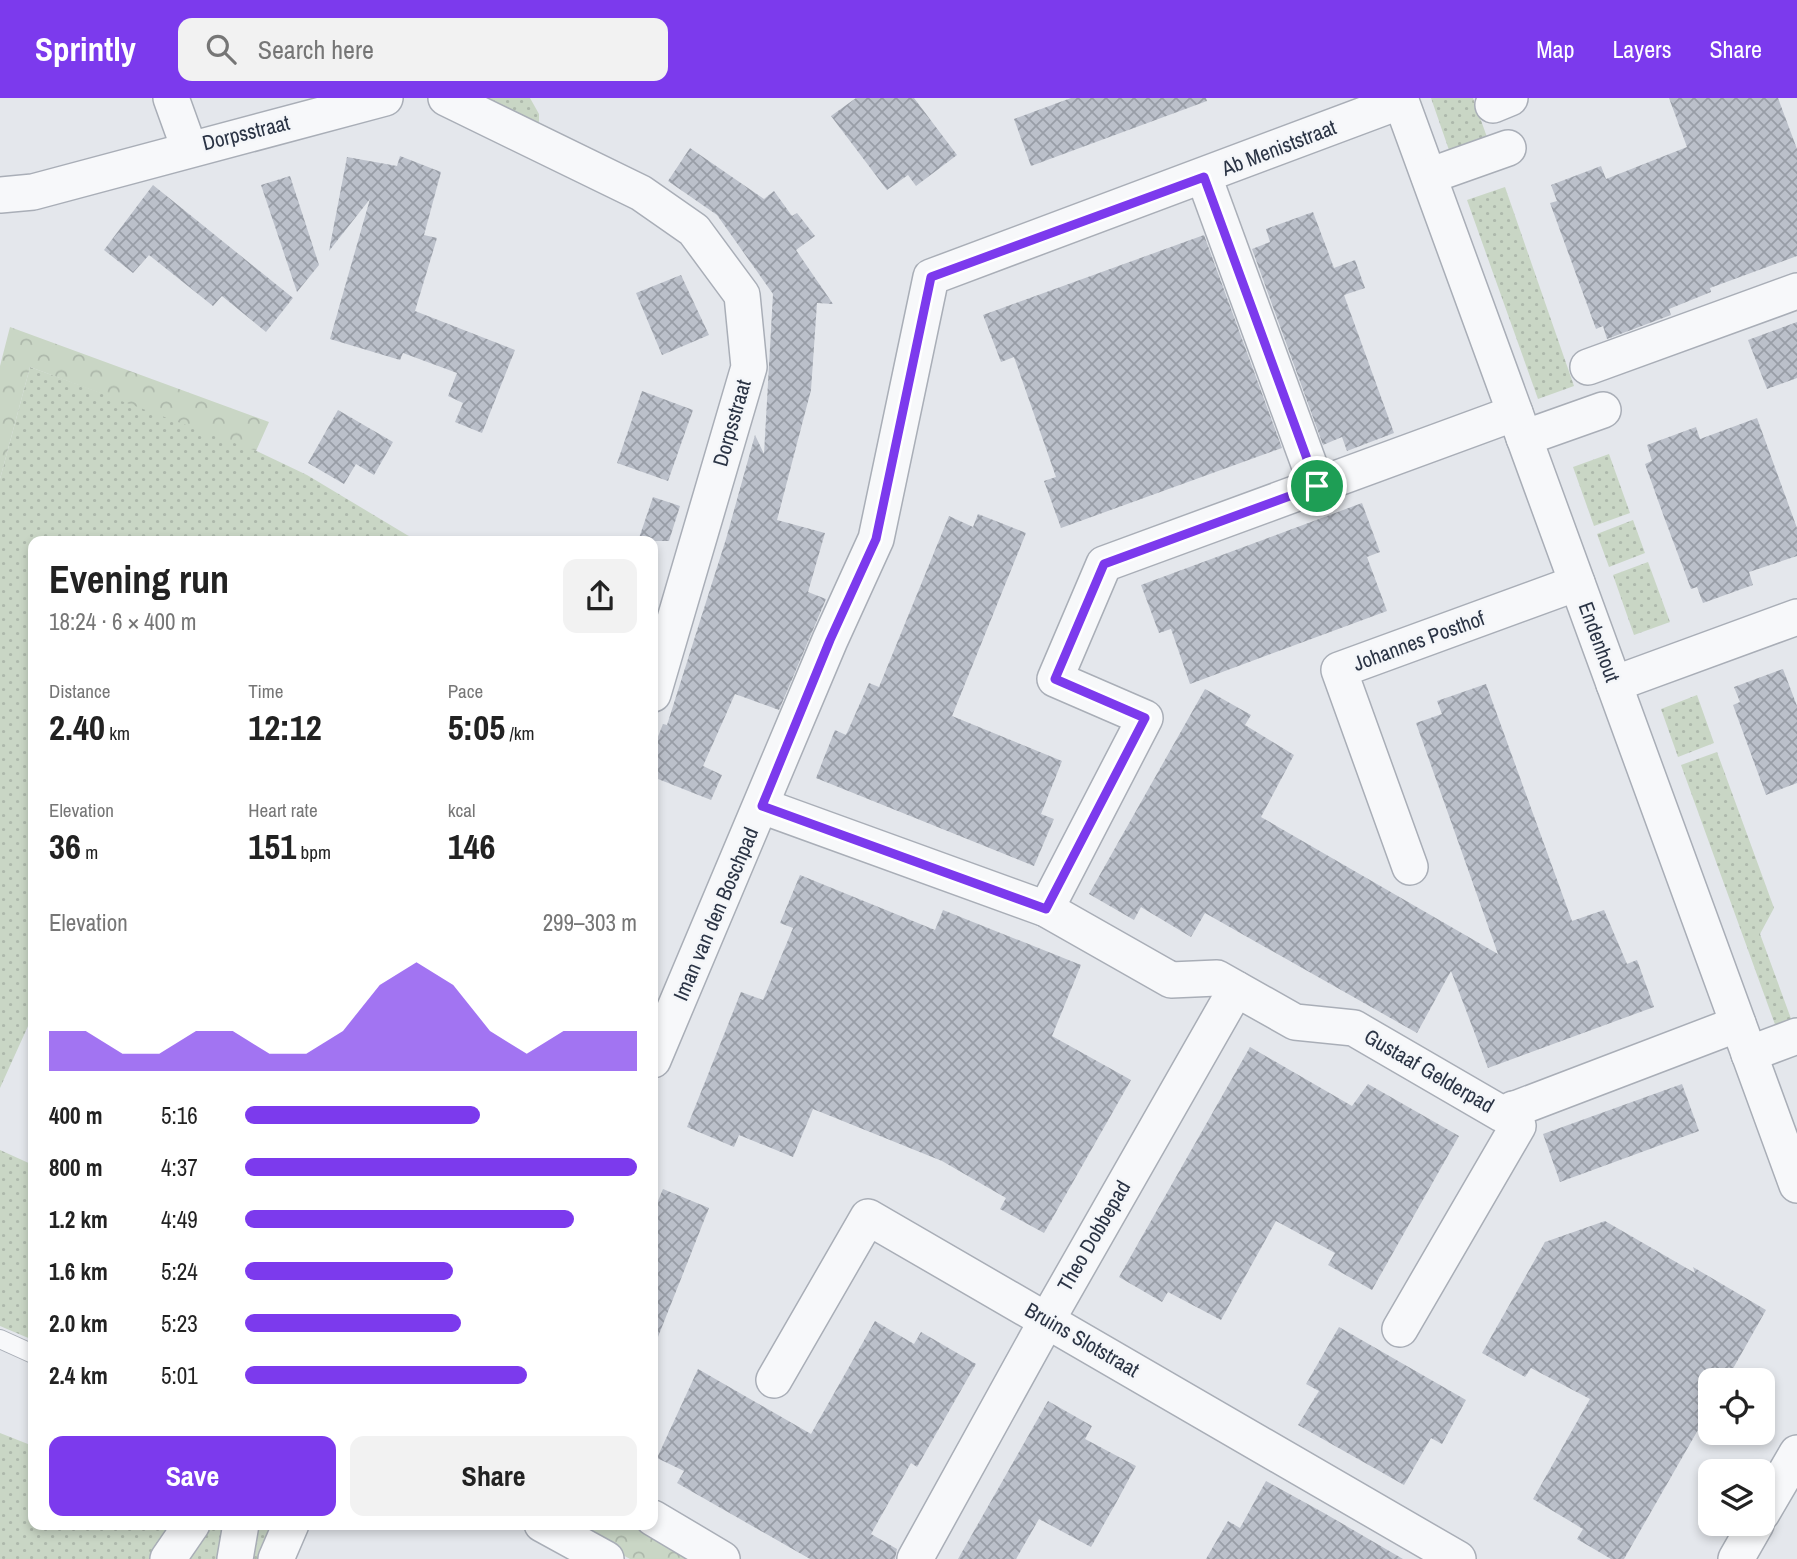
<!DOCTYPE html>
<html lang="en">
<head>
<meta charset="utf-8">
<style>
	:root { --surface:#fff; --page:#f2f2f2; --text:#222; --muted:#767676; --accent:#7c3aed }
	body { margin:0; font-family:"Archivo Narrow",sans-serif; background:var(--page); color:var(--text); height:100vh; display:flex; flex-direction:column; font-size:26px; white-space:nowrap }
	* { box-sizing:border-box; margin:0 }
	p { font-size:23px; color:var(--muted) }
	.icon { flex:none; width:38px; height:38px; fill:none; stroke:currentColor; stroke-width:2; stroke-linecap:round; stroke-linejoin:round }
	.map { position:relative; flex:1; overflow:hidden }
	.side { position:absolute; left:28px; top:438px; width:630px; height:994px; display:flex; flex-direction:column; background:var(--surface); border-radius:14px; box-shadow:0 4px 10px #0003 }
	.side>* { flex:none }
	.controls { position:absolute; left:1698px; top:1270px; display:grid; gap:14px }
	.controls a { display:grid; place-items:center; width:77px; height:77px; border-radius:14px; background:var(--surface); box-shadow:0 4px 10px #0003; font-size:35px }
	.pin { position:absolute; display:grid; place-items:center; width:60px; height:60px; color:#fff; margin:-30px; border:4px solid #fff; border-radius:50%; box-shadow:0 2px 7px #0007 }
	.round { display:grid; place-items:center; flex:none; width:74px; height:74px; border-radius:14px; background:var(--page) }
	.head { display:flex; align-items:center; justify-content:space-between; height:119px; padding:0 21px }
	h1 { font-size:38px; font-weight:700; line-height:52px }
	.stats { display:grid; grid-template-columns:repeat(3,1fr); gap:10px; height:119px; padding:7px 21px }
	.stats div { display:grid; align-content:center }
	.stats b { font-size:35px; font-weight:700 }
	.stats small { font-size:19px; font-weight:400 }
	.stats p { font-size:19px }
	.chart { height:196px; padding:14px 21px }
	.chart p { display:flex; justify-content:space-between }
	.chart svg { width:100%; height:126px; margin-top:7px; fill:var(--accent); opacity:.7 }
	.cta { display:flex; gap:14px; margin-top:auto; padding:14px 21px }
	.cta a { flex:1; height:80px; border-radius:14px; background:var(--accent); color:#fff; font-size:28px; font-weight:700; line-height:80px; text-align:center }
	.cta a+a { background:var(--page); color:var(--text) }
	ul { padding:0 21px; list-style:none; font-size:23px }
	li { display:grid; grid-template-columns:112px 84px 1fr; align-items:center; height:52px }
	li i { height:18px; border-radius:9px; background:var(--accent) }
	header { display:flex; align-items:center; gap:42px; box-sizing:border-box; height:98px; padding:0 35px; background:var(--accent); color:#fff }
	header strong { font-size:33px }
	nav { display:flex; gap:38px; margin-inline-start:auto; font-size:24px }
	.search { width:490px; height:63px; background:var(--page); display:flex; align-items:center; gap:18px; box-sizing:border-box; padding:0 24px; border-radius:14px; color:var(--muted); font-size:26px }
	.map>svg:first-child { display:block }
</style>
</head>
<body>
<header>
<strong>Sprintly</strong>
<div class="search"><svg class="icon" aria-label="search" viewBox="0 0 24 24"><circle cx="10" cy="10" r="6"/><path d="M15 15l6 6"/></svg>Search here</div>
<nav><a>Map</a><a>Layers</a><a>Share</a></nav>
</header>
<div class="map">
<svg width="1797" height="1461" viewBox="0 0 1797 1461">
	<defs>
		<pattern id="grass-dots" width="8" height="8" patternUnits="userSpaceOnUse" patternTransform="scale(1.75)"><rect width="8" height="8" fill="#c9d6c5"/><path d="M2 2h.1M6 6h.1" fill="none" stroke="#adb8ab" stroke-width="1.8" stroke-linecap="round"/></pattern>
		<pattern id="forest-crowns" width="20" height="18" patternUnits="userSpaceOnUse" patternTransform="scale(1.75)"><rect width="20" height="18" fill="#c9d6c5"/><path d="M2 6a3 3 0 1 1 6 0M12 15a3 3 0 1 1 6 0" fill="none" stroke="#adb8ab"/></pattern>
		<pattern id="building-cross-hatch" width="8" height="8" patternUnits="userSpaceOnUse" patternTransform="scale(1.75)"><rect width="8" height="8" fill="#bbc0ca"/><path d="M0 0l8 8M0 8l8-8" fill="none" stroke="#989da6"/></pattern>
	</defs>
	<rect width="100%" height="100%" fill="#e4e7ec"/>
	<!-- grass -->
	<g fill="url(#grass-dots)">
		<path d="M473,0H530L539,16V26Z"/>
		<path d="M1431,0H1473L1488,42L1450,55Z"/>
		<path d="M1505,89L1574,288L1538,301L1467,102Z"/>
		<path d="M30,269L242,346L307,377L417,443H33V917L0,990V381Z"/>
		<path d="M1609,356L1630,415L1594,428L1573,369Z"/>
		<path d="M1633,422L1645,455L1609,469L1597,436Z"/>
		<path d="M1648,464L1670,524L1634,537L1613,477Z"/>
		<path d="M1697,597L1714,645L1678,659L1661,611Z"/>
		<path d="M1717,654L1774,810L1760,836L1797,937L1777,932L1681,667Z"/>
		<path d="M0,1052L33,1067V1242L0,1228Z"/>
		<path d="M0,1335L33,1348V1426H173L155,1461H0Z"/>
		<path d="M206,1426H233L228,1461H183Z"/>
		<path d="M253,1426H278L263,1461H248Z"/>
	</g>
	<!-- forest -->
	<g fill="url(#forest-crowns)">
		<path d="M10,229L269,324L256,353L30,269L0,381V268Z"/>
		<path d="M566,1426H633L694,1461H630Z"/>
	</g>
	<!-- building -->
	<g fill="url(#building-cross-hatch)">
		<path d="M856,0H914L957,57L916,88L908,77L887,92L831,18Z"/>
		<path d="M1071,0H1206L1207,3L1031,68L1014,21Z"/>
		<path d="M1669,0H1778L1797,51V158L1710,190L1711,194L1669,211L1671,217L1607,241L1603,228L1596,231L1569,157L1550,105L1557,103L1551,87L1601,68L1606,81L1687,49Z"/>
		<path d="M690,50L764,101L774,93L792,118L797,115L815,138L796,152L833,206L817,205L811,292L777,422L825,435L808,494L826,501L779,612L735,596L703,668L722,677L711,702L653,679V651L663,626L667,627L726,441L755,337L764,356L773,196L717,117L668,83Z"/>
		<path d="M400,58L441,74L424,137L437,140L415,213L515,252L482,335L455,324L463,305L448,298L457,275L403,255L400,262L330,241L370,101L329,153L347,59L397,68Z"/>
		<path d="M290,78L319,167L297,194L261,87Z"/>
		<path d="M153,87L293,200L266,234L222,198L213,208L149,157L133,175L104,152Z"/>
		<path d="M1313,114L1334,170L1355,162L1365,190L1344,197L1394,335L1347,353L1342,339L1323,347L1252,151L1270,144L1266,131Z"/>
		<path d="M1204,137L1282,350L1061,430L1044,383L1056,379L1014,259L1001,264L983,217Z"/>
		<path d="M681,177L709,237L662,257L636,195Z"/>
		<path d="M1797,224V280L1767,291L1748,242Z"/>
		<path d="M642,293L693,312L668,383L617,365Z"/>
		<path d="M338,312L393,344L374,377L356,366L344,386L308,365Z"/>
		<path d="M1757,320L1797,430V458L1749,474L1753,487L1703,505L1697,489L1691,491L1664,419L1645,366L1652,363L1647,347L1696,329L1700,341Z"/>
		<path d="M653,399L680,408L669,443H638Z"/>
		<path d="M1362,405L1380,454L1367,459L1387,513L1190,586L1171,531L1159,535L1141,487Z"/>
		<path d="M978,416L1026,435L952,618L1062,663L1041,716L1054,721L1034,768L816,680L835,632L846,637L869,585L879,589L949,418L973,429Z"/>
		<path d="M1783,571L1797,608V685L1766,697L1733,607L1740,604L1734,589Z"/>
		<path d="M1486,586L1572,823L1604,812L1627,866L1637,862L1654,909L1488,970L1451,873L1417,935L1205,815L1191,839L1141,809L1134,822L1089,796L1205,591L1251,617L1245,627L1294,657L1261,719L1498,856L1416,625L1442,616L1437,603Z"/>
		<path d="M800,777L935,832L943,812L1081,867L1052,938L1131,982L1044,1135L1000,1111L1006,1100L942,1063L813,1011L793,1059L739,1037L734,1049L687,1029L741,894L763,902L793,830L780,825Z"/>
		<path d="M1250,949L1352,1008L1368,986L1459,1038L1372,1192L1328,1167L1335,1155L1276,1123L1221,1222L1168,1194L1162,1204L1119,1179Z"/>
		<path d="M1682,986L1699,1033L1560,1084L1543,1036Z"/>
		<path d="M663,1091L709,1110L654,1249L653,1115Z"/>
		<path d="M1605,1123L1695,1175L1693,1169L1766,1212L1726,1283H1710V1311L1624,1461H1611L1577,1441L1583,1431L1533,1401L1590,1301L1531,1270L1525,1279L1482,1255L1545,1144Z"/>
		<path d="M875,1223L914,1246L921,1234L976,1266L917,1369L911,1365L871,1436L897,1451L895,1461H810L677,1385L684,1373L657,1360L698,1271L811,1336Z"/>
		<path d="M1339,1229L1466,1302L1442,1346L1431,1340L1404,1387L1298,1327L1319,1293L1306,1286Z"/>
		<path d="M1048,1303L1092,1328L1085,1341L1136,1368L1116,1405L1091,1449L1039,1421L1016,1461H958Z"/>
		<path d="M1266,1383L1324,1415L1403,1461H1206L1228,1423L1240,1430Z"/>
	</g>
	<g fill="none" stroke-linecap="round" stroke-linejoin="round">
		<!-- lane casing -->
		<g stroke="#a9aeb7" stroke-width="20">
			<path id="lane" d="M0,1241L33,1256"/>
		</g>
		<!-- street casing -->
		<g stroke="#a9aeb7" stroke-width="38">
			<g id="street">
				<path d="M171,0L189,50"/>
				<path d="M446,0L641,95L694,132L742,197L749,269L653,596"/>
				<path d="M1400,0L1797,1087"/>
				<path d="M1493,7L1510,0"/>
				<path d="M1429,78L1508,50"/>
				<path d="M1204,79L1317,388"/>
				<path d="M0,97L33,94L385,0"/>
				<path d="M1588,269L1797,193"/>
				<path d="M1524,340L1603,312"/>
				<path d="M1614,586L1797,519"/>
				<path d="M762,708L1046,811L1171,882L1217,880L1295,924L1354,930L1502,1016L1738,926"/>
				<path d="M1410,769L1339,572L1577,485"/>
				<path d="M1046,811L1145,620L1055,581L1104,466L1515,315"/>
				<path d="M1749,956L1797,938"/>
				<path d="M653,962L830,542L876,441L931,179L1401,3"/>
				<path d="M1400,1231L1518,1028L1513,1011"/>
				<path d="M774,1282L868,1119L1458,1461"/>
				<path d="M1762,1415L1797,1355"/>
				<path d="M653,1420L722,1461"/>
				<path d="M542,1426L606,1461"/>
				<path d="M168,1461L192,1426"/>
				<path d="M235,1461L241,1426"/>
				<path d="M276,1461L291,1426"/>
				<path d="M915,1461L1047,1222L1236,891"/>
				<path d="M1736,1461L1756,1426"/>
			</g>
		</g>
		<!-- lane -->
		<use href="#lane" stroke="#f7f8fa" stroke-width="18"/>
		<!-- street -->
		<use href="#street" stroke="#f7f8fa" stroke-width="35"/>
	</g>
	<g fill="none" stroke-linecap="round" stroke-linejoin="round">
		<!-- route casing -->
		<g stroke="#fff" stroke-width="14">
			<path id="route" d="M1204,79L1317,388L1104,466L1055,581L1145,620L1046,811L762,708L830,542L876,441L931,179Z"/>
		</g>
		<!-- route -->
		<use href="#route" stroke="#7c3aed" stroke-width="9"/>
	</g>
	<g text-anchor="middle" stroke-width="5" stroke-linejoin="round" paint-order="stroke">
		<!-- street labels -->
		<g font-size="21" fill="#2b3445" stroke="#f4f6f9">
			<text transform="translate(246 35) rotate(-14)" y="7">Dorpsstraat</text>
			<text transform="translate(1279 50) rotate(-21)" y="7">Ab Meniststraat</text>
			<text transform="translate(732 325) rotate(-74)" y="7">Dorpsstraat</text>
			<text transform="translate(1419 543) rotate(-20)" y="7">Johannes Posthof</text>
			<text transform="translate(1599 544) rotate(70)" y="7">Endenhout</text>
			<text transform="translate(716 816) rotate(-67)" y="7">Iman van den Boschpad</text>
			<text transform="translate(1429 973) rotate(30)" y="7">Gustaaf Gelderpad</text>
			<text transform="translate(1094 1138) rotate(-60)" y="7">Theo Dobbepad</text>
			<text transform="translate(1082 1242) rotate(30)" y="7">Bruins Slotstraat</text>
		</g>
	</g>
</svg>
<div class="controls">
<a><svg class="icon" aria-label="locate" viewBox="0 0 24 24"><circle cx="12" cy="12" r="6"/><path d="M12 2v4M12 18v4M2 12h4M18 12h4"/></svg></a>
<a><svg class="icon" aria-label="layers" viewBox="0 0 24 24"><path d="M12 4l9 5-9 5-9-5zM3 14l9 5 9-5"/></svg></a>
</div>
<div class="pin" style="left:1317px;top:388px;background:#1e9e55"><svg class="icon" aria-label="arrive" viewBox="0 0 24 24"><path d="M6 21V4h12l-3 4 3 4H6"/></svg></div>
<section class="side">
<div class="head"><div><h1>Evening run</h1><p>18:24 · 6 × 400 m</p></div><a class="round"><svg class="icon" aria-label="share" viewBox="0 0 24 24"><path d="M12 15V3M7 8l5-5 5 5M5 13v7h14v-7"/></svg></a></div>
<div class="stats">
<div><p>Distance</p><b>2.40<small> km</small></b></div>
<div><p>Time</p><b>12:12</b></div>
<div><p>Pace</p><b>5:05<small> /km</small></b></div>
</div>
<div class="stats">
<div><p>Elevation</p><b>36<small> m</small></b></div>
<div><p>Heart rate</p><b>151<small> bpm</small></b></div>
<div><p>kcal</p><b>146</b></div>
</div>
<div class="chart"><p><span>Elevation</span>299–303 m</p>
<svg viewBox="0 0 160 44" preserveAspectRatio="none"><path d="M0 44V30L10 30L20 38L30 38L40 30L50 30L60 38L70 38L80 30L90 14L100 6L110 14L120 30L130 38L140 30L150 30L160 30V44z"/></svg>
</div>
<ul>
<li><b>400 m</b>5:16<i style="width:60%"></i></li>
<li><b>800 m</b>4:37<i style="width:100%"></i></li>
<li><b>1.2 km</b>4:49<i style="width:84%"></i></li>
<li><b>1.6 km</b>5:24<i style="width:53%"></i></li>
<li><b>2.0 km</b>5:23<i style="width:55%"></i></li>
<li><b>2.4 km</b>5:01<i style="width:72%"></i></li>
</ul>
<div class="cta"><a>Save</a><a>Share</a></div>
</section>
</div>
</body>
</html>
